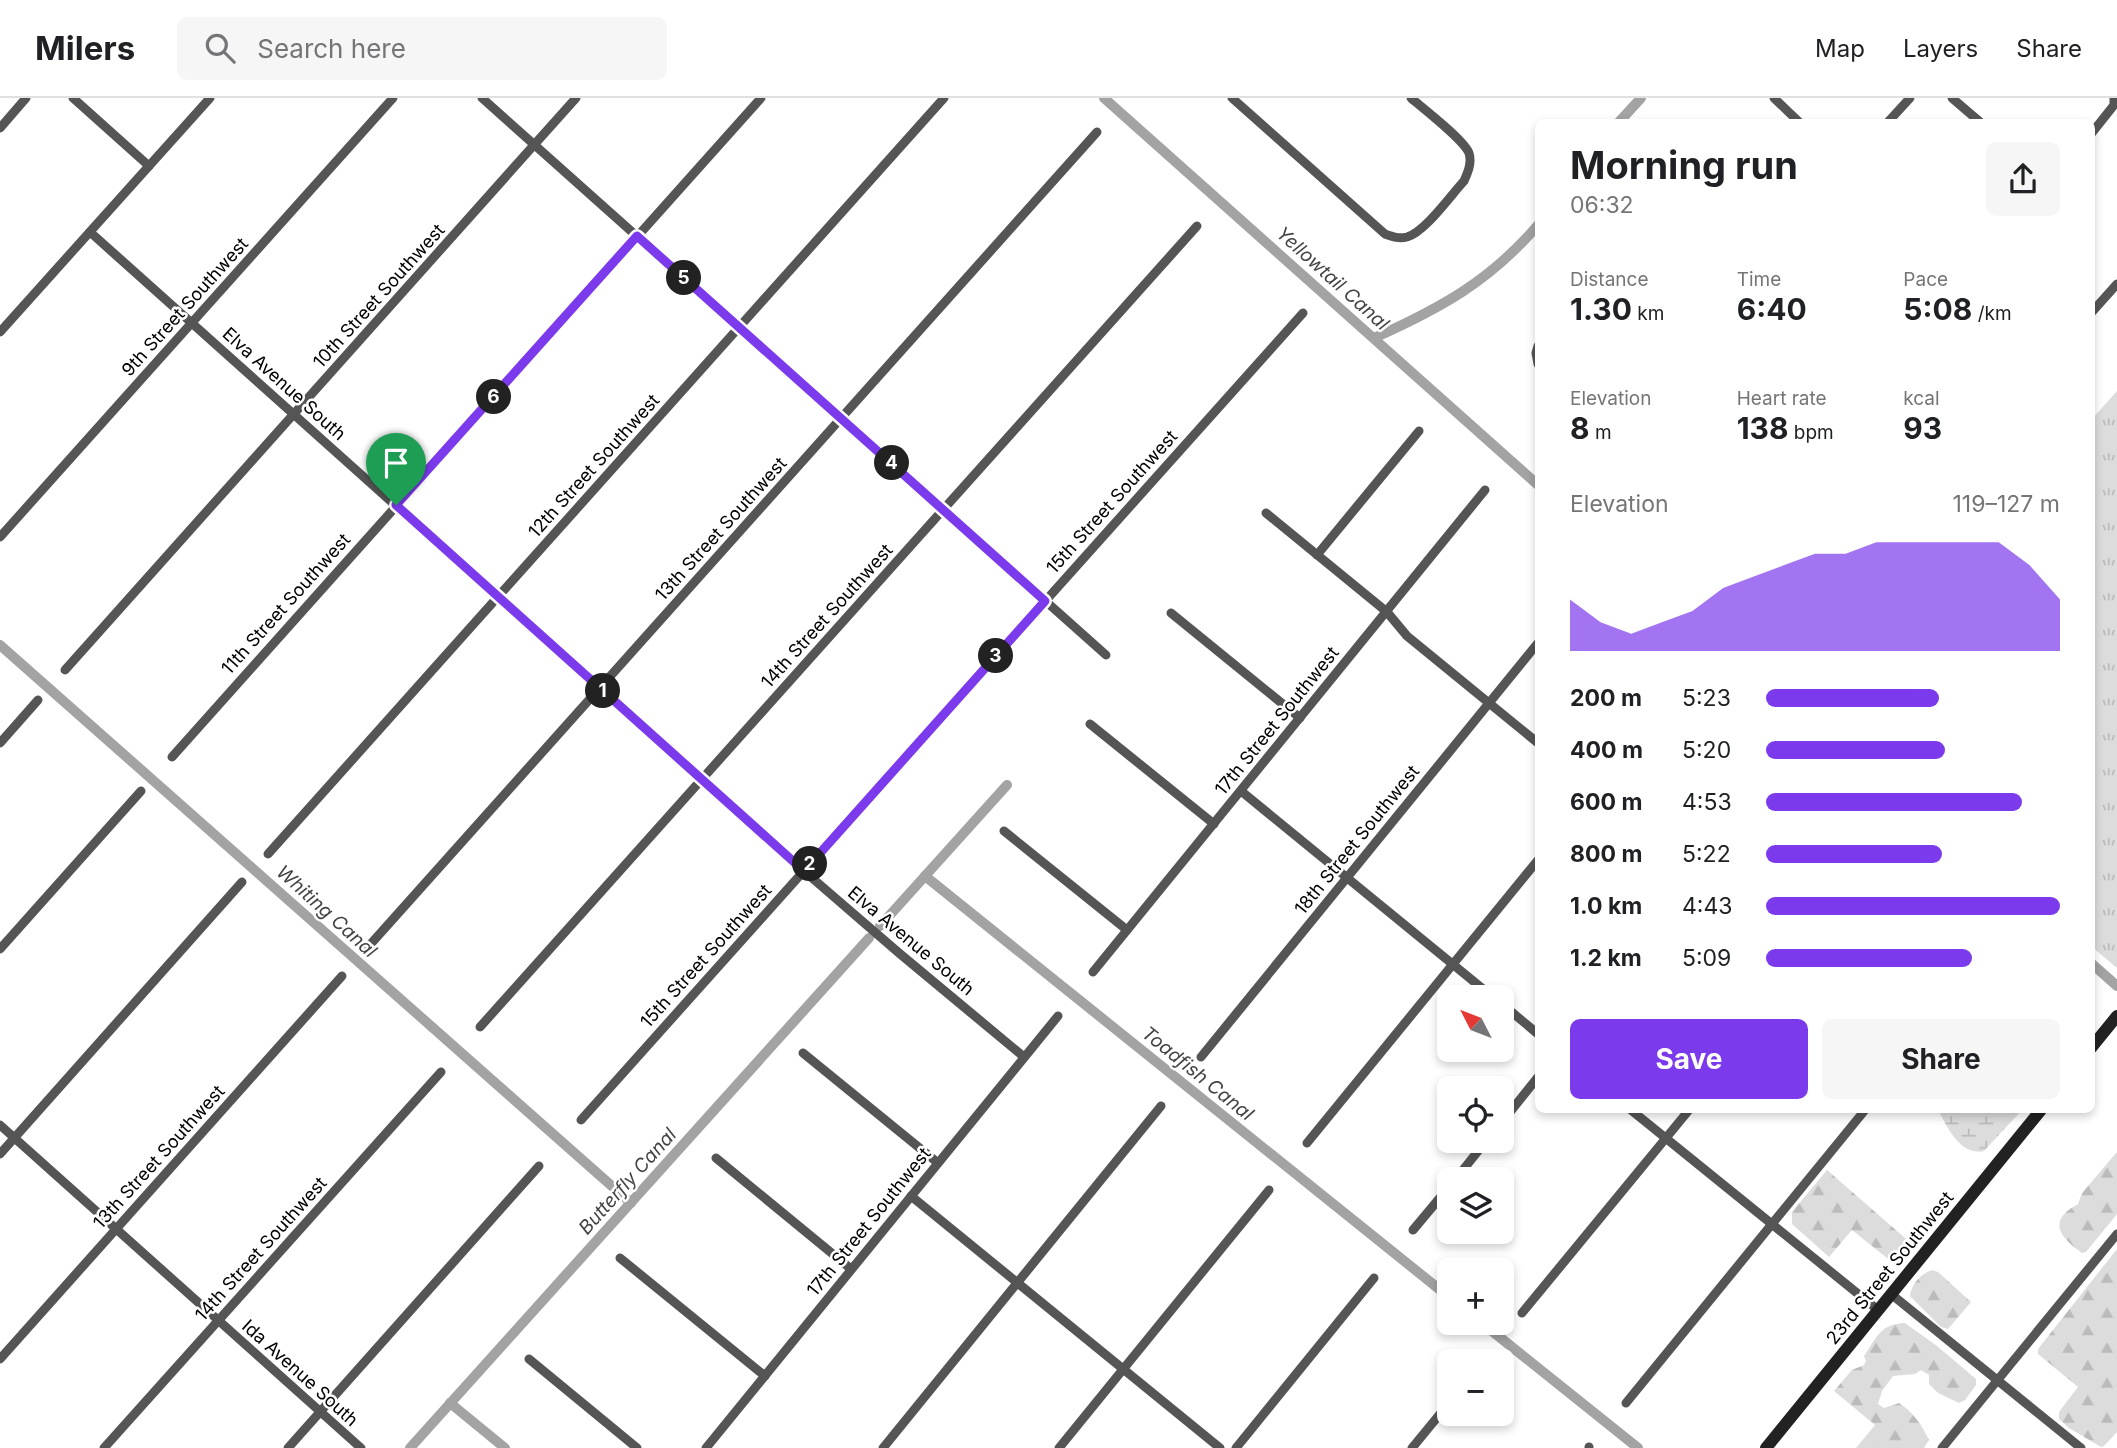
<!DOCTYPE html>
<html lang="en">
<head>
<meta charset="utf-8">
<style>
	:root { --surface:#fff; --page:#f6f6f6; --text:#202124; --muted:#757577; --line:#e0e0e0; --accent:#7c3aed }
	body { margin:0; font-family:Inter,sans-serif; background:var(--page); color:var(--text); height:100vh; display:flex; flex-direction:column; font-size:26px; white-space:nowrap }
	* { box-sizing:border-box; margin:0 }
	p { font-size:23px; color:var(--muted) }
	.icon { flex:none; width:38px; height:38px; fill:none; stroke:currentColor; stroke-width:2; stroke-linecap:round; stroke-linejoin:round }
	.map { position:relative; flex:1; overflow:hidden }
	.side { position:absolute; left:1535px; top:21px; width:560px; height:994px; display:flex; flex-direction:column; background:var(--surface); border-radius:10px; box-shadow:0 4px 10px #0003 }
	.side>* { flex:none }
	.needle { width:46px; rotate:312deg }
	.buttons { position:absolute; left:1437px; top:887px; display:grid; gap:14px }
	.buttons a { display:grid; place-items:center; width:77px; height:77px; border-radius:10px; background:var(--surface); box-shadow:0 4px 10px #0003; font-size:35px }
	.pin { position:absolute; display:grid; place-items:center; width:60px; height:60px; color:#fff; margin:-72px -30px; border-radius:50% 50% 50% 0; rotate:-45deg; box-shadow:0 0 7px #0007 }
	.pin .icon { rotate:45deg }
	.km { position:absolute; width:35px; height:35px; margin:-18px; border-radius:50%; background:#222; color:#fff; font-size:19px; line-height:35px; text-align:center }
	.round { display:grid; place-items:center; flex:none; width:74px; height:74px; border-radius:10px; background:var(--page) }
	.summary { display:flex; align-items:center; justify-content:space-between; height:119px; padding:0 35px }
	h1 { font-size:38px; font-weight:700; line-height:52px }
	.stats { display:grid; grid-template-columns:repeat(3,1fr); gap:10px; height:119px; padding:7px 35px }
	.stats div { display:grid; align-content:center }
	.stats b { font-size:30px; font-weight:700 }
	.stats small { font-size:19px; font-weight:400 }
	.stats p { font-size:19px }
	.chart { height:196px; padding:14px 35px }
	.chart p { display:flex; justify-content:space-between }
	.chart svg { width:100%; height:126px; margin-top:7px; fill:var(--accent); opacity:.7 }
	.cta { display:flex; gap:14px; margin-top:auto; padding:14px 35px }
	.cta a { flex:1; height:80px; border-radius:10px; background:var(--accent); color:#fff; font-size:28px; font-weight:700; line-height:80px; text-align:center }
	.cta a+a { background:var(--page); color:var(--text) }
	ul { padding:0 35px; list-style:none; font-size:23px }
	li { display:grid; grid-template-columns:112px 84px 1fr; align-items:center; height:52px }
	li i { height:18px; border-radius:9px; background:var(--accent) }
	header { display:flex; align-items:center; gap:42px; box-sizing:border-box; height:98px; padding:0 35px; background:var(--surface); border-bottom:2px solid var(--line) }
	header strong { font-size:33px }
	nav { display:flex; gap:38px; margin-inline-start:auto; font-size:24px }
	.search { width:490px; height:63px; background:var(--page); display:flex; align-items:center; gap:18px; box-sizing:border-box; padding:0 24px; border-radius:10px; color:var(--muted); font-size:26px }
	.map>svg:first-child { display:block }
</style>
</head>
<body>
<header>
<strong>Milers</strong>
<div class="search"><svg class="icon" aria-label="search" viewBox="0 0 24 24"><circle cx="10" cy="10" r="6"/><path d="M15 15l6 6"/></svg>Search here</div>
<nav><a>Map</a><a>Layers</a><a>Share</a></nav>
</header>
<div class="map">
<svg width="2117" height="1350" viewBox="0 0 2117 1350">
	<defs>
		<pattern id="grass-tufts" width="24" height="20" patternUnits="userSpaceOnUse" patternTransform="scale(1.75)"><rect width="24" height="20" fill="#dcdcdc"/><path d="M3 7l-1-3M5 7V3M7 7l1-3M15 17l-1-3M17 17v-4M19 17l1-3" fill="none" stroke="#bbb"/></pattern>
		<pattern id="forest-firs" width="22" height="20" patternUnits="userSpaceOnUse" patternTransform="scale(1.75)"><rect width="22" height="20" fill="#dcdcdc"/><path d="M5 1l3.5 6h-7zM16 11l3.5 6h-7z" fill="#bbb"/></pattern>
		<pattern id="wetland-marsh" width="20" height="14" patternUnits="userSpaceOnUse" patternTransform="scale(1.75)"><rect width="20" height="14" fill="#dcdcdc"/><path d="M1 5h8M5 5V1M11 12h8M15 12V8" fill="none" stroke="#bbb"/></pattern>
	</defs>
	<rect width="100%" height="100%" fill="#fff"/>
	<!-- grass -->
	<path fill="url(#grass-tufts)" d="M2117,293V870L2091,848V322Z"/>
	<!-- forest -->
	<g fill="url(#forest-firs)">
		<path d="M2117,1054V1116L2086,1154L2082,1155C2058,1138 2048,1122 2078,1106L2082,1095Z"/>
		<path d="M1827,1072L1913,1147L1897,1168L1852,1132L1829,1159L1792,1126V1114Z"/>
		<path d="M2117,1151V1334L2104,1348L2101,1349L2069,1330L2059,1321V1314L2078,1289L2038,1256V1251Z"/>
		<path d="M1932,1172L1938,1174L1971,1204L1948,1231L1941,1229L1910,1198C1911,1186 1921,1176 1932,1172Z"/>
		<path d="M1905,1225L1937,1248L1976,1281V1287L1965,1302L1959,1305L1938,1295L1929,1286V1277L1921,1272L1915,1276L1893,1278L1882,1293L1878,1306L1884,1310L1899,1305C1913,1314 1922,1327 1929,1342L1924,1350H1856L1875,1327L1834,1293L1852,1272L1864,1267L1866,1263L1864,1258C1877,1239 1880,1226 1905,1225Z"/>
	</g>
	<!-- wetland -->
	<path fill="url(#wetland-marsh)" d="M1938,1012H2022L1984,1053C1960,1058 1948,1030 1938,1012Z"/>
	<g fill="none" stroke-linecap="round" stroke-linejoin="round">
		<!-- canal -->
		<g stroke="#a3a3a3" stroke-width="10">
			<path d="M1104,0L1538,387"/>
			<path d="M1619,24L1641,0"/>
			<path d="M1374,240C1441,210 1490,183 1538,127"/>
			<path d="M0,547L631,1105"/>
			<path d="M925,778L1449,1199"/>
			<path d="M880,828L1007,687"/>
			<path d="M2091,865L2117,888"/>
			<path d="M1482,1225L1638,1350"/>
			<path d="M450,1305L505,1350"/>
			<path d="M410,1350L869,840"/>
		</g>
		<!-- street -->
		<g stroke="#555" stroke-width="9">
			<path d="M73,0L149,68"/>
			<path d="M482,0L1106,557"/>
			<path d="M1232,0L1385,136C1393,139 1399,141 1407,139C1425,134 1451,97 1464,83C1468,74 1472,65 1469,55C1464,42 1424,11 1411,0"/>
			<path d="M1774,0L1799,24"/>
			<path d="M1952,0L1980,24"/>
			<path d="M1888,24L1910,0"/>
			<path d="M0,30L26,0"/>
			<path d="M2091,36L2114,7V0"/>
			<path d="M90,134L804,773L899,855L1024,959"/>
			<path d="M2091,215L2117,186"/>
			<path d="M0,234L210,0"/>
			<path d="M1538,248L1536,255L1538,266"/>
			<path d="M1266,415L1387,514L1407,538L1538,645"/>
			<path d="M0,439L393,0"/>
			<path d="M1317,457L1419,333"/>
			<path d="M1171,515L1300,620"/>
			<path d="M65,572L576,0"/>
			<path d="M1090,626L1214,726"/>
			<path d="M0,645L38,602"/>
			<path d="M172,659L761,0"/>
			<path d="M1241,693L1494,900"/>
			<path d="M1004,733L1127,832"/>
			<path d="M268,756L944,0"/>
			<path d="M368,849L1097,34"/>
			<path d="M0,851L141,693"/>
			<path d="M1093,874L1485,392"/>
			<path d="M1502,906L1538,936"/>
			<path d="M480,929L1197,128"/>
			<path d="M803,955L938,1065"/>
			<path d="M1201,959L1538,545"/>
			<path d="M1631,1012L1878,1212"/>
			<path d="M581,1022L1303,215"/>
			<path d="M1502,1024L1538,979"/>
			<path d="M0,1027L361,1350"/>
			<path d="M1307,1045L1538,762"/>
			<path d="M0,1056L242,784"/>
			<path d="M716,1060L851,1171"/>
			<path d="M1455,1082L1486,1043"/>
			<path d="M911,1098L1220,1350"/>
			<path d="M1413,1132L1449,1089"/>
			<path d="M620,1160L765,1278"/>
			<path d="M1891,1196L2081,1350"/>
			<path d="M1522,1215L1689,1012"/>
			<path d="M0,1261L342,878"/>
			<path d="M529,1261L637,1350"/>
			<path d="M1626,1305L1865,1012"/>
			<path d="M104,1350L441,974"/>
			<path d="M288,1350L539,1068"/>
			<path d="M706,1350L1058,918"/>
			<path d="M883,1350L1161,1008"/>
			<path d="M1059,1350L1269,1092"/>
			<path d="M1236,1350L1374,1180"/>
			<path d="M1412,1350L1449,1305"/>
			<path d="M1589,1350V1349"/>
			<path d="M1942,1350L2117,1136"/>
		</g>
		<!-- secondary -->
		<g stroke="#222" stroke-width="12">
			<path d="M2091,950L2117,918"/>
			<path d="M1766,1350L2041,1012"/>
		</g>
	</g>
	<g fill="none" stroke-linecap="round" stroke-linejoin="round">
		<!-- route casing -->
		<g stroke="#fff" stroke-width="14">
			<path id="route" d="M637,138L1045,503L804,773L396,407Z"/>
		</g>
		<!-- route -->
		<use href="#route" stroke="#7c3aed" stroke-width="9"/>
	</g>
	<g text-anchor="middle" stroke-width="5" stroke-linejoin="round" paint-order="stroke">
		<!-- street labels -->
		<g font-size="18" fill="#000" stroke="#fff">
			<text transform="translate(379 198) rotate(-48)" y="6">10th Street Southwest</text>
			<text transform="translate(185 209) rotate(-48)" y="6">9th Street Southwest</text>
			<text transform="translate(284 286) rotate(42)" y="6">Elva Avenue South</text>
			<text transform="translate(594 368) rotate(-48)" y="6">12th Street Southwest</text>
			<text transform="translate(1112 404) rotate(-48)" y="6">15th Street Southwest</text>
			<text transform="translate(721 431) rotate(-48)" y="6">13th Street Southwest</text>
			<text transform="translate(286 506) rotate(-48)" y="6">11th Street Southwest</text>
			<text transform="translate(827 518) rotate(-48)" y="6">14th Street Southwest</text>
			<text transform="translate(1277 623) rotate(-51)" y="6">17th Street Southwest</text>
			<text transform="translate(1357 742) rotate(-51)" y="6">18th Street Southwest</text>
			<text transform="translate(911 843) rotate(40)" y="6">Elva Avenue South</text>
			<text transform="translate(706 858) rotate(-48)" y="6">15th Street Southwest</text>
			<text transform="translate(159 1059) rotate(-48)" y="6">13th Street Southwest</text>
			<text transform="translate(869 1124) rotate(-51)" y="6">17th Street Southwest</text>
			<text transform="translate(261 1151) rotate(-48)" y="6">14th Street Southwest</text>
			<text transform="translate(1890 1170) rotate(-51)" y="6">23rd Street Southwest</text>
			<text transform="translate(300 1275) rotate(42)" y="6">Ida Avenue South</text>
		</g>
		<!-- water labels -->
		<g font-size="19" font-style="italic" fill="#444" stroke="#fff">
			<text transform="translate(1333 180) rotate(42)" y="7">Yellowtail Canal</text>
			<text transform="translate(327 813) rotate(42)" y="7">Whiting Canal</text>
			<text transform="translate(1198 975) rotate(39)" y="7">Toadfish Canal</text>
			<text transform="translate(627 1083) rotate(-48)" y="7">Butterfly Canal</text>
		</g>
	</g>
</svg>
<div class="buttons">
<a><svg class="needle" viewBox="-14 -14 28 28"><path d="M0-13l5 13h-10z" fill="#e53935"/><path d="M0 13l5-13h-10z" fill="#757577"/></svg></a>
<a><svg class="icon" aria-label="locate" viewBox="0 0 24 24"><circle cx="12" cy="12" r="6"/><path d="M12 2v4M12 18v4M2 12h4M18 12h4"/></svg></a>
<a><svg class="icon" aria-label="layers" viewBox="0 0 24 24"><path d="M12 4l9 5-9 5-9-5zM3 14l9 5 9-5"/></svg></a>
<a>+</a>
<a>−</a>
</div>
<div class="pin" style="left:396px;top:407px;background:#1e9e55"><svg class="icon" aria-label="arrive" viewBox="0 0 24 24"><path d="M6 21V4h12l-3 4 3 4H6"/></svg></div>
<b class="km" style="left:603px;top:593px">1</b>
<b class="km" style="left:810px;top:766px">2</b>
<b class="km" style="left:996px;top:558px">3</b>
<b class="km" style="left:892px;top:365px">4</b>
<b class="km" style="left:684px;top:180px">5</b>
<b class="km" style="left:494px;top:299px">6</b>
<section class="side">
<div class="summary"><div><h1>Morning run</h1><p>06:32</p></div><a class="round"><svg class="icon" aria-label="share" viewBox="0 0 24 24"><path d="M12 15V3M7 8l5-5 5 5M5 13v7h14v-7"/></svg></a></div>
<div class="stats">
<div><p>Distance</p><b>1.30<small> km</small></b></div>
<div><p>Time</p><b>6:40</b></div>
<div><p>Pace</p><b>5:08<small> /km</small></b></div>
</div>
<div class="stats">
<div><p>Elevation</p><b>8<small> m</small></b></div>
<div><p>Heart rate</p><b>138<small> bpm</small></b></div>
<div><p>kcal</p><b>93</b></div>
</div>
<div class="chart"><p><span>Elevation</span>119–127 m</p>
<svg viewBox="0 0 160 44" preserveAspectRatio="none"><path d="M0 44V26L10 34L20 38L30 34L40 30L50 22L60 18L70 14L80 10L90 10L100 6L110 6L120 6L130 6L140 6L150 14L160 26V44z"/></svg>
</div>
<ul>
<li><b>200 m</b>5:23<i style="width:59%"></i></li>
<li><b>400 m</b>5:20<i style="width:61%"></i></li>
<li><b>600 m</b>4:53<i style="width:87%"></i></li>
<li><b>800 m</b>5:22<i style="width:60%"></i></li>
<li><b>1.0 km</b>4:43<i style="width:100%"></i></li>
<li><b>1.2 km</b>5:09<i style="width:70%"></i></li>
</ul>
<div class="cta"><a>Save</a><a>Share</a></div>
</section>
</div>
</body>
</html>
